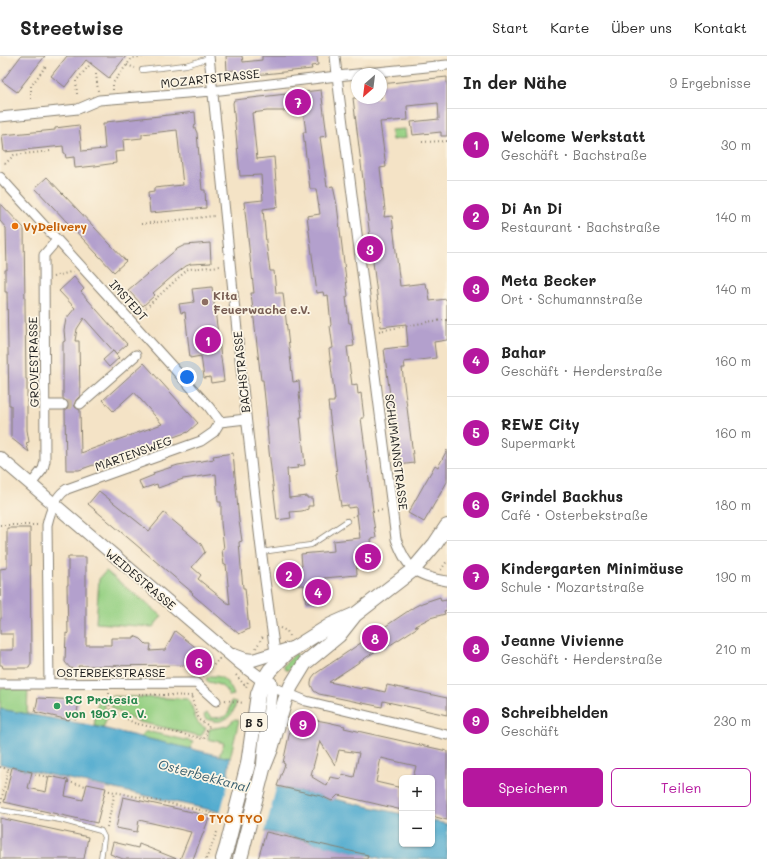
<!DOCTYPE html>
<html lang="de">
<meta charset="utf-8">
<style>
body{margin:0;font-family:Mali,sans-serif;background:#f2f2f2;color:#222}
.controls{position:absolute;right:12px;bottom:12px;display:grid;overflow:hidden;border-radius:6px;box-shadow:0 1px 3px #0004}
.controls button{width:36px;height:36px;display:grid;place-items:center;padding:0;border:0;border-bottom:1px solid #e0e0e0;background:#fff;color:#222;font:20px sans-serif}
.compass{position:absolute;left:351px;top:12px;width:36px;height:36px;border-radius:50%;background:#fff;box-shadow:0 1px 3px #0004;rotate:208deg}
.you{position:absolute;left:187px;top:321px;width:14px;height:14px;margin:-10px;border:3px solid #fff;border-radius:50%;background:#1a73e8;box-shadow:0 0 0 6px #1a73e833}
.badge{display:grid;place-items:center;width:26px;height:26px;border-radius:50%;background:#b5179e;color:#fff;font-size:13px;font-weight:700}
.pin{position:absolute;translate:-50% -50%;border:2px solid #fff;box-shadow:0 1px 4px #0006}
.list{margin:0;padding:0;list-style:none}
h2{display:flex;justify-content:space-between;align-items:center;height:52px;margin:0;padding:0 16px;font-size:17px}
h2 small{font-size:13px;font-weight:400;color:#767676}
.list li{display:grid;grid-template-columns:26px 1fr auto;gap:12px;align-items:center;box-sizing:border-box;height:72px;padding:0 16px;border-top:1px solid #e0e0e0}
.list b{display:block;font-size:15px;white-space:nowrap}
.list p{margin:0;font-size:13px;white-space:nowrap;color:#767676}
.list em{font-size:13px;font-style:normal;color:#767676}
.actions{display:flex;gap:8px;padding:12px 16px}
.actions a{flex:1;padding:9px 0;border:1px solid #b5179e;border-radius:6px;text-align:center;font-size:14px;color:#b5179e}
.actions .main{background:#b5179e;color:#fff}
.map{position:relative;flex:none;width:447px;height:803px;overflow:hidden}
header{display:flex;align-items:center;gap:24px;box-sizing:border-box;height:56px;padding:0 20px;background:#fff;border-bottom:1px solid #e0e0e0}
header strong{font-size:19px}
nav{display:flex;gap:22px;margin-inline-start:auto;font-size:14px}
main{display:flex}
aside{flex:1;background:#fff}
.map>svg:first-child{display:block}
.green{fill:#98d185;stroke:#5a7650}
.water{fill:#51abcf;stroke:#366476}
.pier{fill:#f4e3c6}
.building{fill:#b3a0cd;fill-rule:evenodd}
.lines{fill:none;stroke-linecap:round;stroke-linejoin:round}
.street-tunnel{stroke:#c9bba4;stroke-width:9;stroke-dasharray:9 4.5;stroke-linecap:butt}
.lane-casing{stroke:#888071;stroke-width:6}
.street-casing{stroke:#888071;stroke-width:11}
.secondary-casing{stroke:#888071;stroke-width:14}
.primary-casing{stroke:#888071;stroke-width:16}
.path{stroke:#888071;stroke-width:2;stroke-dasharray:1 3;stroke-linecap:butt}
.lane{stroke:#fff;stroke-width:4.5}
.street{stroke:#fff;stroke-width:9}
.secondary{stroke:#fff;stroke-width:12}
.primary{stroke:#fff;stroke-width:14}
.food-dot{fill:#e8710a;stroke:#fcf5e5;stroke-width:1.5}
.education-dot{fill:#8d6e63;stroke:#fcf5e5;stroke-width:1.5}
.leisure-dot{fill:#2e9e5b;stroke:#fcf5e5;stroke-width:1.5}
.labels{text-anchor:middle;dominant-baseline:central;stroke-width:3.5;stroke-linejoin:round;paint-order:stroke}
.shield{fill:#fcf5e5;stroke:#5f5d58;stroke-width:1}
.shield-label{font-size:11px;font-weight:bold;fill:#1c1c1c}
.street-label{font-size:12px;fill:#1c1c1c;stroke:#fcf5e5}
.food-label{font-size:12px;font-weight:bold;fill:#c56008;stroke:#fcf5e5;text-anchor:start}
.education-label{font-size:12px;font-weight:bold;fill:#785e54;stroke:#fcf5e5;text-anchor:start}
.leisure-label{font-size:12px;font-weight:bold;fill:#27864d;stroke:#fcf5e5;text-anchor:start}
.water-label{font-size:13px;font-style:italic;fill:#345c6d;stroke:#fcf5e5}
</style>
<header>
<strong>Streetwise</strong>
<nav><a>Start</a><a>Karte</a><a>Über uns</a><a>Kontakt</a></nav>
</header>
<main>
<div class="map">
<svg width="447" height="803" viewBox="0 0 447 803">
<rect width="100%" height="100%" fill="#fcf5e5"/>
<filter id="ink" filterUnits="userSpaceOnUse"><feTurbulence type="fractalNoise" baseFrequency=".025" numOctaves="2"/><feDisplacementMap in="SourceGraphic" scale="8" xChannelSelector="R" yChannelSelector="G"/><feConvolveMatrix kernelMatrix="1 2 1 2 8 2 1 2 1" color-interpolation-filters="sRGB"/></filter>
<filter id="wash" filterUnits="userSpaceOnUse"><feTurbulence type="fractalNoise" baseFrequency=".012" numOctaves="4" result="noise"/><feDisplacementMap in="SourceGraphic" scale="16" xChannelSelector="R" yChannelSelector="G"/><feGaussianBlur stdDeviation="0.9" result="paint"/><feColorMatrix in="noise" values="0 0 0 0 0 0 0 0 0 0 0 0 0 0 0 0 0 1.4 0 .05"/><feComposite in="paint" operator="in"/></filter>
<g filter="url(#wash)">
<rect width="100%" height="100%" fill="#f4e3c6"/>
<path class="green" d="M405,73L406,82L392,84L391,74Z
M106,515L162,560L153,571L96,567L99,523Z
M296,597L299,604L288,614H285L283,610Z
M210,620C213,620 218,620 220,621C227,624 232,633 234,639L229,640C225,630 219,628 208,626L206,623Z
M0,632H28L27,658L0,653Z
M110,640L188,643C196,653 191,666 206,672L201,680L135,665L113,653L111,649Z
M98,643L104,645V659L108,660L103,672L94,670Z
M231,645L236,646C234,663 219,670 205,662L204,659L207,657L212,662L224,661L229,656Z
M235,663L239,664L230,702L219,700L224,687L208,683L209,673L227,670Z
M146,675L194,686L189,693L140,681Z"/>
<path class="water" d="M0,653L89,669L230,702L228,718L277,731L316,738L332,745L334,743L402,758V788H432V765L447,768V803H384L312,787L310,785L264,775L265,767L216,755L0,708Z"/>
<path class="pier" d="M231,716L277,728L265,776L262,775L263,769L220,758Z"/>
<g id="blocks">
<path class="building" d="M21,0H45L17,36L2,25Z
M67,0H126L109,22L86,4L65,31L51,20Z
M226,0H242L243,6L262,4V0H317L318,9L311,10L312,13L236,21L234,14L227,15Z
M447,21V80H441V76L413,79L411,66L439,63L438,47L407,50L408,64L380,66L386,111L380,112L385,154L384,161L392,160L400,230L425,227L426,233L428,232L430,245L447,243V284L434,286L436,302L404,306L405,312H402L414,407L399,409L384,293L408,290L406,268L381,271L353,42H381V28Z
M321,34L327,80L320,81L327,131L333,130L337,149L348,240L346,241L349,267H351L354,290L347,291L352,329L357,328L358,338L361,337L364,362H361L373,454L372,455L376,482L371,483L373,502L356,503L357,519L324,522L326,545L306,547L304,529L288,530L286,512L302,510L301,498L334,495L333,485L360,482L356,451L348,452V449L341,450L336,418H337L328,346H334V344H335L329,293L333,292L330,270L331,269L328,239L324,240L323,236L317,237L307,160L320,158L316,133H310L303,76H306L303,55H267L252,57L257,103L274,101L278,151L263,153L266,186L270,215H274L276,237H283L293,326L299,325L300,337L299,338L302,361H300L305,409L297,410L298,412L287,413L289,442L307,440V442H312L313,450H308V453L302,455L290,456L291,462L277,464L269,395L267,371H268L263,324H261L251,237H254L244,146L263,144L261,119L240,120L233,47L234,44Z
M195,56L196,69L194,70L197,77L202,134H205L206,152L150,157L148,137L154,136V132L183,129L177,74L142,78V82L123,84L124,95L115,96L116,107L95,110L75,112L74,101L66,102L65,97H64L63,90L4,96L2,79L55,74V72L79,69L82,95L105,93L103,68H106V66Z
M47,121L126,205L114,216L35,132Z
M0,147L24,172L26,323H27V374L29,386L26,387L29,396L11,382V349H9L7,236H5V214H7L6,172L0,165Z
M210,187L211,207L191,208L186,210L173,220L153,237L155,239L143,250L128,234L177,193L185,189Z
M74,221L84,233L81,236L127,288L116,298L84,262L77,273L75,285H79L80,340L76,344L74,349L76,352L80,354L81,397L162,368L134,336L113,355L103,344L144,307L198,367L188,376L79,414H66L65,354L68,352L69,349L68,346L63,343V286L65,285L64,274L66,263L75,252L59,235Z
M212,231L224,325L211,327L210,321L204,322L201,300L190,302L185,256L181,257L179,248L194,246L192,233Z
M113,295L119,302L109,311L103,304Z
M447,394V426L424,466L408,457L435,409L438,411Z
M233,397L239,465L242,485L239,486L241,511L243,532H245L249,573L239,578L192,538L193,537L88,448L99,435L149,475L164,457L201,488L205,496L192,511L201,519L198,523L230,549L226,508L224,509L222,494L224,493L221,467V446H218L216,418L183,423L158,432L157,428L142,433L139,425L154,419L153,417L178,409L214,403L213,400Z
M7,472H30L31,608L29,612H3L2,609H0V594H13V578H0V563H1L0,513L7,512Z
M68,501H86V589H111V582H134V580L141,583L146,588H151L150,595L165,594L175,575L208,601L205,609L78,610L79,613L70,612L65,606L66,577L68,578L67,529H68Z
M440,541L441,545L447,544V554L444,555L445,558L430,562L415,570L418,571L384,593L382,591L329,626L362,633L363,631L385,636L387,629L447,642V659L383,645L382,651L319,638L314,635L311,629V626L312,622L315,618L414,551L422,547Z
M38,642L79,644L76,663L70,660L69,664L35,656Z
M294,660L327,666L345,670L344,672L447,695V764L432,760V722H413L416,710L381,702L376,726L402,732V754L338,739L332,745L321,740L277,730L285,708L283,707L291,670L292,671ZM320,685L335,709L339,694L359,697L354,721L342,718L341,723L330,721L327,730L312,721L313,719H311Z
M12,711L32,716L28,732L46,736L49,720L68,724L65,740L83,744L87,728L106,732L97,767L4,746Z
M123,741L210,760L193,803H180L191,776L139,764L137,776L116,772Z
M0,762L88,781L84,803H0Z
M266,776L368,799L367,803H258Z
M113,786L138,792L139,788L177,803H123L110,798Z"/>
</g>
</g>
<g filter="url(#ink)">
<use href="#blocks" fill-opacity="0" stroke="#888071" stroke-width="1"/>
<g class="lines">
<path class="street-tunnel" d="M63,349L80,348"/>
<g class="lane-casing">
<path id="lane" d="M142,14L186,9L209,2
M261,496L311,489L347,465
M0,754L61,764L101,775L104,781L101,803"/>
</g>
<g class="street-casing">
<path id="street" d="M209,0C223,132 235,263 250,395C257,462 265,529 275,596V603
M335,0L339,37L396,483C407,513 415,520 447,525
M0,61L78,53L99,44L212,35L337,20L447,9
M0,121L150,286L209,351L220,366
M80,348L136,299
M46,349H63
M220,366L246,363
M31,428L43,413L45,405L44,199L57,184
M272,626V631L306,645L447,679
M0,628L196,627L216,645
M49,628L47,469C50,456 55,440 67,433L201,385L214,376L220,366"/>
</g>
<g class="secondary-casing">
<path id="secondary" d="M0,402L240,607L272,631C270,657 264,683 263,710
M234,599L245,603L253,604L295,591"/>
</g>
<g class="primary-casing">
<path id="primary" d="M223,803L227,790L248,708L258,638L263,625L270,614L288,596L331,569L356,558L413,514L435,488L447,470
M240,803L263,713L271,693L285,644L291,630L305,607L339,579L354,560"/>
</g>
<path class="path" d="M127,9L135,12
M96,18L98,35
M113,34V27L132,2L146,0
M77,38L76,25L93,5
M31,43V30L46,10
M422,86L447,85
M5,108L14,99L51,95
M141,168L214,160
M53,221L74,215
M140,257L188,213L221,210
M379,275L433,265L447,264
M373,455L384,454
M352,461L359,457
M0,469H39
M441,514L447,505
M280,572L287,575L289,580
M256,592L263,580
M236,619L246,631L248,625
M203,621L219,603L220,604
M109,637L110,653L134,667L204,683L209,670L199,664L191,640
M139,638L191,640L194,638
M225,644L244,647
M0,711L12,714
M31,718L49,721
M68,726L86,730
M105,734L205,755L222,761
M1,747L8,713
M107,771L115,736
M206,803L217,776"/>
<use href="#lane" class="lane"/>
<use href="#street" class="street"/>
<use href="#secondary" class="secondary"/>
<use href="#primary" class="primary"/>
</g>
</g>
<g class="food-dot">
<circle cx="15" cy="170" r="4"/>
<circle cx="201" cy="762" r="4"/>
</g>
<circle class="education-dot" cx="205" cy="246" r="4"/>
<circle class="leisure-dot" cx="57" cy="650" r="4"/>
<g class="labels">
<rect class="shield" x="241" y="657" width="26" height="18" rx="3"/>
<g class="shield-label">
<text x="254" y="666">B 5</text>
</g>
<g class="street-label">
<text transform="translate(210 22) rotate(-6)">MOZARTSTRASSE</text>
<text transform="translate(129 244) rotate(48)">IMSTEDT</text>
<text transform="translate(33 306) rotate(-91)">GROVESTRASSE</text>
<text transform="translate(241 316) rotate(-96)">BACHSTRASSE</text>
<text transform="translate(397 396) rotate(83)">SCHUMANNSTRASSE</text>
<text transform="translate(133 397) rotate(-20)">MARTENSWEG</text>
<text transform="translate(141 523) rotate(40)">WEIDESTRASSE</text>
<text x="111" y="616">OSTERBEKSTRASSE</text>
</g>
<g class="food-label">
<text x="23" y="170">VyDelivery</text>
<text x="209" y="762">TYO TYO</text>
</g>
<g class="education-label">
<text x="213" y="239">Kita<tspan x="213" dy="14">Feuerwache e.V.</tspan></text>
</g>
<g class="leisure-label">
<text x="65" y="643">RC Protesia<tspan x="65" dy="14">von 1907 e. V.</tspan></text>
</g>
<g class="water-label">
<text transform="translate(204 719) rotate(15)">Osterbekkanal</text>
</g>
</g>
</svg>
<div class="controls">
<button>+</button>
<button>−</button>
</div>
<svg class="compass" viewBox="-18 -18 36 36"><path d="M0-13l5 13h-10z" fill="#e53935"/><path d="M0 13l5-13h-10z" fill="#767676"/></svg>
<div class="you"></div>
<div class="pin badge" style="left:208px;top:284px">1</div>
<div class="pin badge" style="left:289px;top:519px">2</div>
<div class="pin badge" style="left:370px;top:193px">3</div>
<div class="pin badge" style="left:318px;top:536px">4</div>
<div class="pin badge" style="left:368px;top:501px">5</div>
<div class="pin badge" style="left:199px;top:606px">6</div>
<div class="pin badge" style="left:298px;top:46px">7</div>
<div class="pin badge" style="left:375px;top:582px">8</div>
<div class="pin badge" style="left:303px;top:668px">9</div>
</div>
<aside>
<h2>In der Nähe<small>9 Ergebnisse</small></h2>
<ul class="list">
<li><span class="badge">1</span><div><b>Welcome Werkstatt</b><p>Geschäft · Bachstraße</p></div><em>30 m</em></li>
<li><span class="badge">2</span><div><b>Di An Di</b><p>Restaurant · Bachstraße</p></div><em>140 m</em></li>
<li><span class="badge">3</span><div><b>Meta Becker</b><p>Ort · Schumannstraße</p></div><em>140 m</em></li>
<li><span class="badge">4</span><div><b>Bahar</b><p>Geschäft · Herderstraße</p></div><em>160 m</em></li>
<li><span class="badge">5</span><div><b>REWE City</b><p>Supermarkt</p></div><em>160 m</em></li>
<li><span class="badge">6</span><div><b>Grindel Backhus</b><p>Café · Osterbekstraße</p></div><em>180 m</em></li>
<li><span class="badge">7</span><div><b>Kindergarten Minimäuse</b><p>Schule · Mozartstraße</p></div><em>190 m</em></li>
<li><span class="badge">8</span><div><b>Jeanne Vivienne</b><p>Geschäft · Herderstraße</p></div><em>210 m</em></li>
<li><span class="badge">9</span><div><b>Schreibhelden</b><p>Geschäft</p></div><em>230 m</em></li>
</ul>
<div class="actions"><a class="main">Speichern</a><a>Teilen</a></div>
</aside>
</main>
